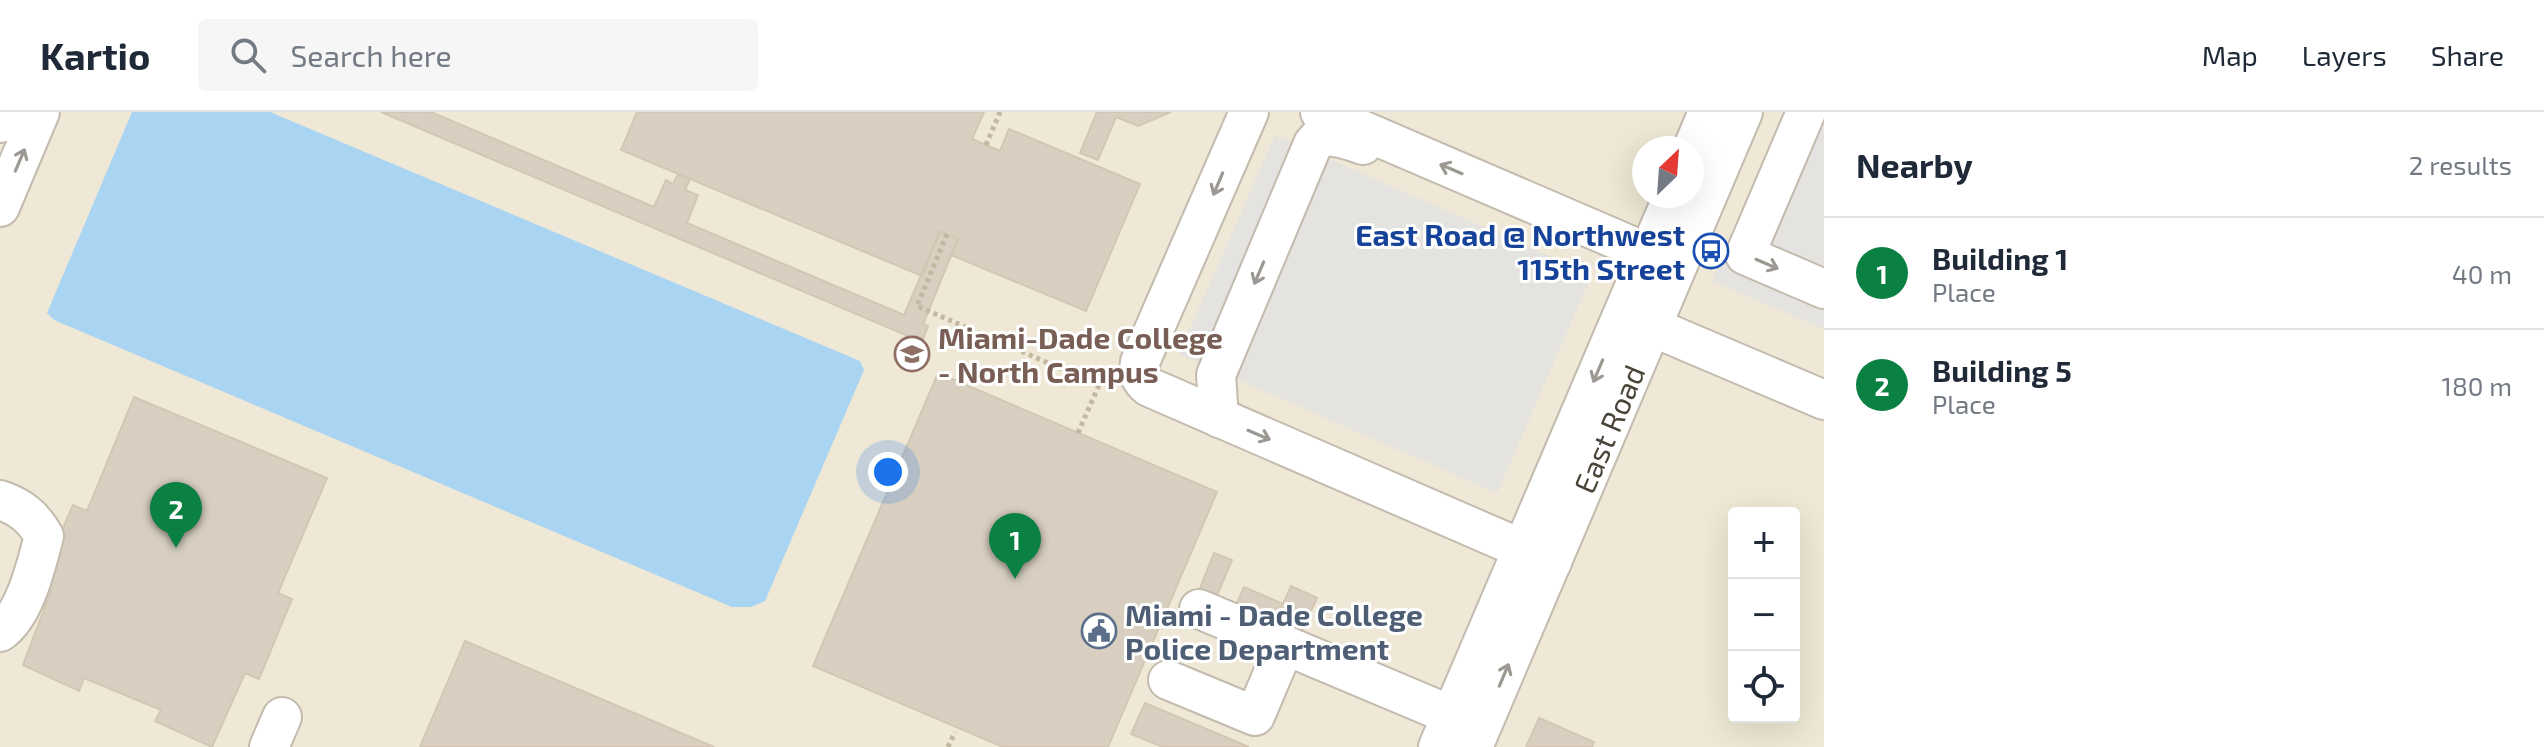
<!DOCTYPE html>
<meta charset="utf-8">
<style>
body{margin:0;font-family:"Exo 2",sans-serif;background:#f6f6f7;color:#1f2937}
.controls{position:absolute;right:24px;bottom:24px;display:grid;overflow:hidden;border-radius:8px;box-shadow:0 8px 32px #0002}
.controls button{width:72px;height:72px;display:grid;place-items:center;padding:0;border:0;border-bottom:2px solid #e0e1e3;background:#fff;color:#1f2937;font:40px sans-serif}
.compass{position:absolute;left:1632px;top:24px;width:72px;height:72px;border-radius:50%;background:#fff;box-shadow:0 8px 32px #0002;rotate:25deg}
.you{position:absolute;left:888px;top:360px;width:28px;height:28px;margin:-20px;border:6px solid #fff;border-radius:50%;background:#1a73e8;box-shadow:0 0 0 12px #1a73e833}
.badge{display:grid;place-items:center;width:52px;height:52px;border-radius:50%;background:#0b8043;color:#fff;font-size:26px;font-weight:700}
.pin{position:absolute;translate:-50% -66px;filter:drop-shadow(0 2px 4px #0008)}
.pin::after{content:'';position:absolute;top:42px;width:28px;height:24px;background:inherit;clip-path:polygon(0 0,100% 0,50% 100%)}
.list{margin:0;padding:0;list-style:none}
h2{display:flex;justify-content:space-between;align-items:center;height:104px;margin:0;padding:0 32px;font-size:34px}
h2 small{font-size:26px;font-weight:400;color:#747a83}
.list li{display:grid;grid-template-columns:52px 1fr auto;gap:24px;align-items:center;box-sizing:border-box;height:112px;padding:0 32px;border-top:2px solid #e0e1e3}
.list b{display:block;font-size:30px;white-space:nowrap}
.list p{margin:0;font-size:26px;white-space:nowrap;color:#747a83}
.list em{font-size:26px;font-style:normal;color:#747a83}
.icon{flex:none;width:44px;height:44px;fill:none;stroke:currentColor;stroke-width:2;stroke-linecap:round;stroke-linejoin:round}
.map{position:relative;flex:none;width:1824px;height:635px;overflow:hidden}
header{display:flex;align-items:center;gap:48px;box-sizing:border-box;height:112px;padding:0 40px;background:#fff;border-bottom:2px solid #e0e1e3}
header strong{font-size:38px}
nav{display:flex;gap:44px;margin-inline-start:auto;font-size:28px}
.search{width:560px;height:72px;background:#f6f6f7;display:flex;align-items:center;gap:20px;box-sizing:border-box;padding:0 28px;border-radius:8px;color:#747a83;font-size:30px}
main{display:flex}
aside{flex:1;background:#fff}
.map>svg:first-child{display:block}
.education{fill:#efe8d6;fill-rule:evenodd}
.parking{fill:#e5e3e0}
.water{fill:#a9d4f2}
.building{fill:#d8cfc1;stroke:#d3c7b4;stroke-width:2}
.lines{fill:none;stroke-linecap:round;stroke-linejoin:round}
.minor-casing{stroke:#c2bbae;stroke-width:42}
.path{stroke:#c4b79f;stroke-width:5;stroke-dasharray:4 4;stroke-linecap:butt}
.minor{stroke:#fff;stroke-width:38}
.oneway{stroke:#9c9892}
.labels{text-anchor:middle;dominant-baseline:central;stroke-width:6;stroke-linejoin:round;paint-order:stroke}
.transit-label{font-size:30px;font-weight:bold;fill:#164399;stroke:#fff;text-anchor:end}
.education-label{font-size:30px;font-weight:bold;fill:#785e54;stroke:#fff;text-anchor:start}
.street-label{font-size:30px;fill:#4b4439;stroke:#fff}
.service-label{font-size:30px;font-weight:bold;fill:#4e5e75;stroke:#fff;text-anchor:start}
</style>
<header>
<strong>Kartio</strong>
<div class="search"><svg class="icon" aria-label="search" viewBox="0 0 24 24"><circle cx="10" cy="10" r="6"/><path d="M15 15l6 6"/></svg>Search here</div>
<nav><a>Map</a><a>Layers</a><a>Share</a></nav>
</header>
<main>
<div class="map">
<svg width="1824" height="635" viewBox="0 0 1824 635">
<rect width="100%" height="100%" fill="#f6f3ec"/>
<path class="education" d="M0,0H1824V635H0ZM1644,36H1692V84H1644ZM1734,401H1794V605H1734Z"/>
<path class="parking" d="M1785,0H1824V217L1712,169Z
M1275,23L1592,163L1497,381L1179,242Z"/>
<path class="water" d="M132,0H270L860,249L864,258L765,489L751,495H732L54,208L47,201Z"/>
<path class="building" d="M381,0H431L654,95L666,68L673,72L678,62L690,67L685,78L698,83L687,111L904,203L940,119L958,127L923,212L928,214L922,230Z
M637,0H984L972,27L1000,39L1009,17L1140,72L1086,199L951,143L958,127L940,119L922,164L621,38Z
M1097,0H1171L1138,14L1116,5L1098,48L1080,41Z
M938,261L1217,380L1108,635H1003L813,554Z
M134,285L327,366L278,481L292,487L259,567L245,561L212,635L155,609L161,598L84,566L79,579L23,553L51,479L38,473L73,393L87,399Z
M1214,441L1232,448L1212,495L1195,489Z
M1291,474L1317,486L1297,529L1233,500L1244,475L1283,492Z
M465,529L714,635H420Z
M1145,591L1249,635H1163L1131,622Z
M1539,606L1594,630L1592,635H1526Z"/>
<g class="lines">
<g class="minor-casing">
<g id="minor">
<path d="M1249,0L1140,250C1138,262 1140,268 1149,275L1552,450"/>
<path d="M1320,0L1671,151"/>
<path d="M1806,0L1745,143L1824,177"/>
<path d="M0,11L5,0"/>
<path d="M1692,38L1708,0"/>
<path d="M0,95L40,0"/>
<path d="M1629,205L1824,288"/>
<path d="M1219,306L1216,263L1313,32L1319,25C1335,23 1348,28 1363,33"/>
<path d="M0,388C21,395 33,405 44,424C36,454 25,503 0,520"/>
<path d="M1199,497L1472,612"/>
<path d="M1168,568L1255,604L1285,533"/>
<path d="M269,635L282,605"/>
<path d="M1438,635L1673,84"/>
<path id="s1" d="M1473,635L1743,0"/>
</g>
</g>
<path class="path" d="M986,33L1000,0
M947,122L917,194L1099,273
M1078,321L1107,255
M948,635L955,620"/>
<use href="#minor" class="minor"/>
</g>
<defs><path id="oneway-shaft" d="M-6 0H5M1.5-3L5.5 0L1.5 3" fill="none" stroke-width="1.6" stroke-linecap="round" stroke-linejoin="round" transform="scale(2)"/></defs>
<g class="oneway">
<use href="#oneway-shaft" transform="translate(20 48) rotate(-67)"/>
<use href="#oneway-shaft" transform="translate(1451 57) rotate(-157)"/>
<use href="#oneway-shaft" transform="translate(1218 72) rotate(113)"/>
<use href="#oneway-shaft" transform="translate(1767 152) rotate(23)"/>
<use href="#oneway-shaft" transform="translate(1259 161) rotate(113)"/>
<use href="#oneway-shaft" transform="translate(1598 259) rotate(113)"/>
<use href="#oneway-shaft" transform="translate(1259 323) rotate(23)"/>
<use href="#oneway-shaft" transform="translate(1504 563) rotate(-67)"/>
</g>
<defs>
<g id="bus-ring" transform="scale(1.8)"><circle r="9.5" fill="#fff" stroke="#1a4fb4" stroke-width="1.5"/><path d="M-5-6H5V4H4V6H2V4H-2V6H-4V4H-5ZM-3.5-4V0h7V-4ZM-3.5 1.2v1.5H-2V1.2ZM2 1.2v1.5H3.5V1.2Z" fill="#1a4fb4"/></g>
<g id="university-ring" transform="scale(1.8)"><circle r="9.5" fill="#fff" stroke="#8d6e63" stroke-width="1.5"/><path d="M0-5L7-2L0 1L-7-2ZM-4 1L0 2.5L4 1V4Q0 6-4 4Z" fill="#8d6e63"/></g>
<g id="civic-ring" transform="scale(1.8)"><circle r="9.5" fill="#fff" stroke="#5c6f8a" stroke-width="1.5"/><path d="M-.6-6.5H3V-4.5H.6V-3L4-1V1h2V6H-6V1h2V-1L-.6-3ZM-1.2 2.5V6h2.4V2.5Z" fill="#5c6f8a"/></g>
</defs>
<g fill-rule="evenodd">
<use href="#bus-ring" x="1711" y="139"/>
<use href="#university-ring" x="912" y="242"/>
<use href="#civic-ring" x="1099" y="519"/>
</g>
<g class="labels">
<g class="transit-label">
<text x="1685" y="122">East Road @ Northwest<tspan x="1685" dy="34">115th Street</tspan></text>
</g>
<g class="education-label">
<text x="938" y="225">Miami-Dade College<tspan x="938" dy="34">- North Campus</tspan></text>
</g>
<g class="street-label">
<text stroke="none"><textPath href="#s1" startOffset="346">East Road</textPath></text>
</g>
<g class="service-label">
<text x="1125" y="502">Miami - Dade College<tspan x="1125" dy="34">Police Department</tspan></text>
</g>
</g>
</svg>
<div class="controls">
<button>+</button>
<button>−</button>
<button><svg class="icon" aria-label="locate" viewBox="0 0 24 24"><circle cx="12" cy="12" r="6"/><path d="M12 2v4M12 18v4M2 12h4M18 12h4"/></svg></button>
</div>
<svg class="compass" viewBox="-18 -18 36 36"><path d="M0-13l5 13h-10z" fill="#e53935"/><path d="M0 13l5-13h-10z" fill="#747a83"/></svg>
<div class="you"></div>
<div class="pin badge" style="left:1015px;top:467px">1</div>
<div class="pin badge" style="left:176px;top:436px">2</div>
</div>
<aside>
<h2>Nearby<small>2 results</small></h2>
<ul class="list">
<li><span class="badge">1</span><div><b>Building 1</b><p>Place</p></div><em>40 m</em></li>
<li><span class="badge">2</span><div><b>Building 5</b><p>Place</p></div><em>180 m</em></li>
</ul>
</aside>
</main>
